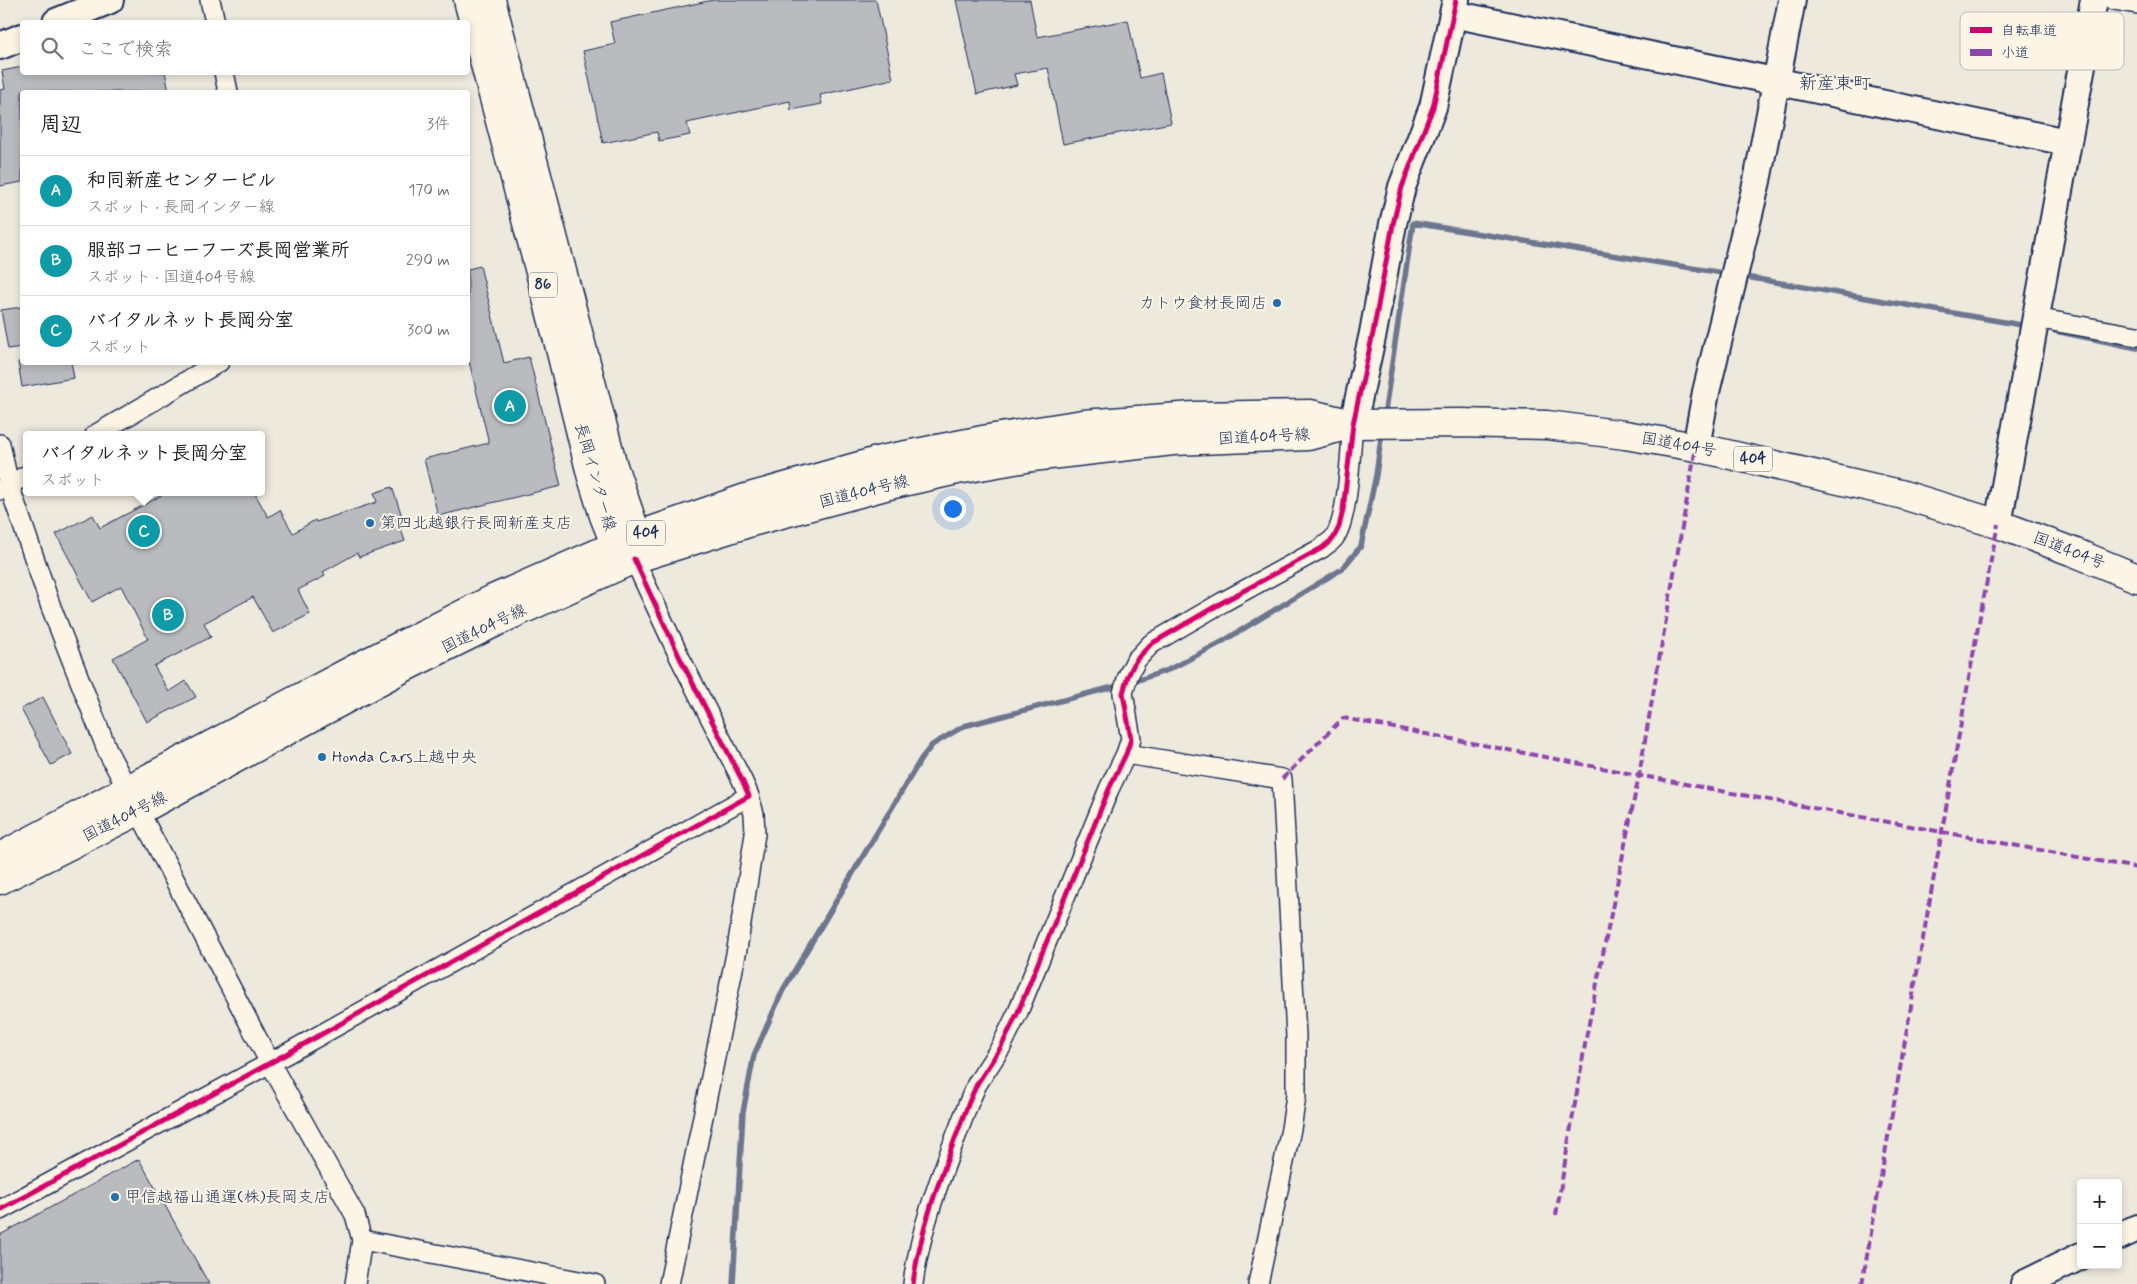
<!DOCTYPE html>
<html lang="ja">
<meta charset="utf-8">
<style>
body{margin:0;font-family:Mynerve,"Klee One",sans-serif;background:#f2f2f2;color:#202124}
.controls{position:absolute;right:15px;bottom:15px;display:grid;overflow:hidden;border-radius:5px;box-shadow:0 2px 8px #0003}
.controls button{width:45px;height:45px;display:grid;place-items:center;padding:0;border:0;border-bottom:1px solid #e0e0e0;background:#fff;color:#202124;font:25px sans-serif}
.you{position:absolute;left:952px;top:508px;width:18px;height:18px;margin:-12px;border:4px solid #fff;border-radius:50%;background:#1a73e8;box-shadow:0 0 0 8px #1a73e833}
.badge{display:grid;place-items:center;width:32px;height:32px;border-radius:50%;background:#1f6fb2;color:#fff;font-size:16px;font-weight:700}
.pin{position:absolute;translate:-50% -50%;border:2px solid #fff;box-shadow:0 1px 5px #0006}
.popup{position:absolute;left:23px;top:431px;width:242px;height:65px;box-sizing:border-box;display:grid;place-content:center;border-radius:5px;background:#fff;filter:drop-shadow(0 1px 4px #0005);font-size:16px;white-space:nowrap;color:#757577}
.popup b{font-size:19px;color:#202124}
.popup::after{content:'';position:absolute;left:50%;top:100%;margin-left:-10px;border:10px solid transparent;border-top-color:#fff}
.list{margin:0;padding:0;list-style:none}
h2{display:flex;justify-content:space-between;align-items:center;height:65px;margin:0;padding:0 20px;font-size:21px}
h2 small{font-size:16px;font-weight:400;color:#757577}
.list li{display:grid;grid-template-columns:32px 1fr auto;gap:15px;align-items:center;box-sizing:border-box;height:70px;padding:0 20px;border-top:1px solid #e0e0e0}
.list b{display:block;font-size:19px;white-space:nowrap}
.list p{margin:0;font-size:16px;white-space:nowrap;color:#757577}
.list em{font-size:16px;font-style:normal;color:#757577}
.icon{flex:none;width:28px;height:28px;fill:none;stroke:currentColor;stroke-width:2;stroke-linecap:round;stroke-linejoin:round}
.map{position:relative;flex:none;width:2137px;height:1284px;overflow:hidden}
.search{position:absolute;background:#fff;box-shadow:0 2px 8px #0003;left:20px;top:20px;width:450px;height:55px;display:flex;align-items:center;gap:12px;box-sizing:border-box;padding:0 18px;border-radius:5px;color:#757577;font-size:19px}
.panel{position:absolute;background:#fff;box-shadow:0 2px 8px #0003;left:20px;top:90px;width:450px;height:275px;border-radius:5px}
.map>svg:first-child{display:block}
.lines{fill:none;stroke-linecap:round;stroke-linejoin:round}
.stream{stroke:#6c778f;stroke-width:5.5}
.building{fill:#babbbe;stroke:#1b2f5e}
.street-casing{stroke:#1b2f5e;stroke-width:22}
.secondary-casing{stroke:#1b2f5e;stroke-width:30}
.primary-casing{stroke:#1b2f5e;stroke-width:31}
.highway-casing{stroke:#1b2f5e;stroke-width:31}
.street{stroke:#fcf5e5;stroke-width:19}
.secondary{stroke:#fcf5e5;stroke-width:26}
.primary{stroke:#fcf5e5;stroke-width:28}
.highway{stroke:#fcf5e5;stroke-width:28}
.quiet{stroke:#8e44ad;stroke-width:4;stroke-dasharray:8 4;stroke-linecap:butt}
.cycleway-casing{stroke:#fcf5e5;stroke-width:8}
.cycleway{stroke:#d6006c;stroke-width:5}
.poi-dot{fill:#1f6fb2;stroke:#fcf5e5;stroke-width:2}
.labels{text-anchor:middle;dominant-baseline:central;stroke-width:4;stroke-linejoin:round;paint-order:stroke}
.shield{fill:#fcf5e5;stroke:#5e6a86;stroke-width:1}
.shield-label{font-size:15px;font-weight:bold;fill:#1b2f5e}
.poi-label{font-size:16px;fill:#1b2f5e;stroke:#fcf5e5;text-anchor:start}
.street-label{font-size:16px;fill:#1b2f5e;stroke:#fcf5e5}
.neighbourhood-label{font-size:18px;fill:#1b2f5e;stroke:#fcf5e5}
.key{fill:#fcf5e5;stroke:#b8babc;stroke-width:1}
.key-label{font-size:14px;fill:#1b2f5e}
</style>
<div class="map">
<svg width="2137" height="1284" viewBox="0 0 2137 1284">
<rect width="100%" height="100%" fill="#eee9dd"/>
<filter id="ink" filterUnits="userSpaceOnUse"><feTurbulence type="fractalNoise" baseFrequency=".02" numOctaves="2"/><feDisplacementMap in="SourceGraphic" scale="10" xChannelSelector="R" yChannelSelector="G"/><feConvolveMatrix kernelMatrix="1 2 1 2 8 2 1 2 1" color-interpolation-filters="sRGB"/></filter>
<g filter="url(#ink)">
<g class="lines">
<path class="stream" d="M1740,276L2027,326
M2055,331L2137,348
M1384,417L1413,223L1729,274
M1130,683L1168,670L1220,643L1342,569L1361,546L1376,475L1382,431
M733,1284L743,1112L754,1055L783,990L921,759L932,745L964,726L1121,685"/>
</g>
<path class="building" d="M713,0H876L893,79L820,95L822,104L791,110L790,101L687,123L690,135L659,141L657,132L603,143L583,51L615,44L610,22Z
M956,0H1030L1037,37L1128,20L1140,78L1161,73L1171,123L1063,144L1048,68L1014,74L1017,85L977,94Z
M22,67V72H165L169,92H22V182L0,186V90L5,89L2,71Z
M480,266L504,363L529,357L561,486L438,516L424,459L489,443L468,357V269Z
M22,307V347L8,349L1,310Z
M18,362H71L74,378L22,387Z
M392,487L404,522L399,524L405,541L359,557L357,553L323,572L325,576L298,590L310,614L273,633L253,597L204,623L211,637L154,666L169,692L186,681L196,697L147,722L113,658L148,639L121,586L92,602L56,534L93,515L100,528L168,492H254L268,517L280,510L293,533L315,520L316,522L377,502L374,493Z
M43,697L72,754L51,765L21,709Z
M139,1159L209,1284H0V1235Z"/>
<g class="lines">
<g class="street-casing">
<path id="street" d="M210,0L215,22
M2113,0L2137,4
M224,72L228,92
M2035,318L2137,336
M95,435L219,362
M0,444L9,485L51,607L108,752L270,1063L355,1215L362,1240L355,1284
M0,490L27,475
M1126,754L1282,779L1296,1036V1096L1291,1129L1258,1284
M0,1210L270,1063L749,796L742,780L680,658L634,559
M362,1240L595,1284
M669,1284L737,949L755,834L754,814L749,796
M913,1284C921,1221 947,1161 969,1102L977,1084L1001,1047L1018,1012L1109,789L1126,754L1131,739L1123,693L1128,676L1136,660L1151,644L1223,602L1322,548C1325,545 1331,542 1334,538C1349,518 1350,451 1353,424"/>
</g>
<g class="secondary-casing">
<path id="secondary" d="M1453,14L2067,142
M56,22L110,0
M0,46L22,37
M1353,424L1373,333L1393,224L1402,187L1433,107L1456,0
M1696,447L1706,392L1757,181L1792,0
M1998,524L2094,0
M2118,1237L2137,1228
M2024,1284L2081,1256"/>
</g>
<g class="primary-casing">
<path id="primary" d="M468,0L559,344L591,474L604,516L616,546L634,559
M491,0L613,466L637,536L634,559"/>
</g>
<g class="highway-casing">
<path id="highway" d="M0,857L360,666L493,599L637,536L746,498L881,460L988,439L1083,424L1194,416L1311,414L1353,424L1460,423L1547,425L1625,435L1696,447L1900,494L1998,524L2076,553L2137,578
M0,880L138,811L405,667L502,619L634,559L755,521L889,485L957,470L1032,457L1173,441L1308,436L1349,425"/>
</g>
<use href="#street" class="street"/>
<use href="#secondary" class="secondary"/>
<use href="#primary" class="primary"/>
<use href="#highway" class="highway"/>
<path class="quiet" d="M1282,779L1343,718L1721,791L2137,868
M1556,1215L1587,1033L1639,775L1696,447
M1862,1284L1978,627L1998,524"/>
<g class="cycleway-casing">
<path id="cycleway" d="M0,1210L270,1063L749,796L742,780L680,658L634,559
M913,1284C921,1221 947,1161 969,1102L977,1084L1001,1047L1018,1012L1109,789L1126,754L1131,739L1123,693L1128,676L1136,660L1151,644L1223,602L1322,548L1333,539L1339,527L1343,510L1353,424L1373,333L1393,224L1402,187L1433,107L1456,0"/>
</g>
<use href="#cycleway" class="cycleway"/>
</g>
</g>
<g class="poi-dot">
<circle cx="1277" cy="303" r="5"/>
<circle cx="370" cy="523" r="5"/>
<circle cx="322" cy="757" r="5"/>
<circle cx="115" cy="1197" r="5"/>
</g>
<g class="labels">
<g class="shield">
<rect x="529" y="272.5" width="28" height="25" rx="4"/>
<rect x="1734" y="446.5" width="38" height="25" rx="4"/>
<rect x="627" y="520.5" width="38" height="25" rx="4"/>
</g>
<g class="shield-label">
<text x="543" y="285">86</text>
<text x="1753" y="459">404</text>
<text x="646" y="533">404</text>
</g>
<g class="poi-label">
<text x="1267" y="303" text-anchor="end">カトウ食材長岡店</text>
<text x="380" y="523">第四北越銀行長岡新産支店</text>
<text x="332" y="757">Honda Cars上越中央</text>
<text x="125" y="1197">甲信越福山通運(株)長岡支店</text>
</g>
<g class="street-label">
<text transform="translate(1264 437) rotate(-3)">国道404号線</text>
<text transform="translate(1679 445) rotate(10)">国道404号</text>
<text transform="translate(595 477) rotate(74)">長岡インター線</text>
<text transform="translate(864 492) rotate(-14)">国道404号線</text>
<text transform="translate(2069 551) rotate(21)">国道404号</text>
<text transform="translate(484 629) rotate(-26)">国道404号線</text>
<text transform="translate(125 817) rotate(-27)">国道404号線</text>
</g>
<g class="neighbourhood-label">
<text x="1835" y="84">新産東町</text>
</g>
</g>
<rect x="1960" y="12" width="164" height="58" rx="8" class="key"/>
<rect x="1970" y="27" width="22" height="6" fill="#d6006c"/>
<rect x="1970" y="49" width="22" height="7" fill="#8e44ad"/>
<g class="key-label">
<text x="2001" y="35">自転車道</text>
<text x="2001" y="57">小道</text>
</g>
</svg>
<div class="controls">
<button>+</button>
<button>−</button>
</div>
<div class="you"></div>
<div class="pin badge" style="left:510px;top:406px;background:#0f9aa8">A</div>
<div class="pin badge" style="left:168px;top:615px;background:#0f9aa8">B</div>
<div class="pin badge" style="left:144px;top:531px;background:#0f9aa8">C</div>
<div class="popup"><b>バイタルネット長岡分室</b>スポット</div>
<div class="search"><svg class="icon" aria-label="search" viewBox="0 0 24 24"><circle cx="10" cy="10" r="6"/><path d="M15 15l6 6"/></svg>ここで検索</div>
<section class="panel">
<h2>周辺<small>3件</small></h2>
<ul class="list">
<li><span class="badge" style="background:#0f9aa8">A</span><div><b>和同新産センタービル</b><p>スポット · 長岡インター線</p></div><em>170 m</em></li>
<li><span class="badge" style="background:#0f9aa8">B</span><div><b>服部コーヒーフーズ長岡営業所</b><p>スポット · 国道404号線</p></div><em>290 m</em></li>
<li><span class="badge" style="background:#0f9aa8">C</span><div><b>バイタルネット長岡分室</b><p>スポット</p></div><em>300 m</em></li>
</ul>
</section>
</div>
